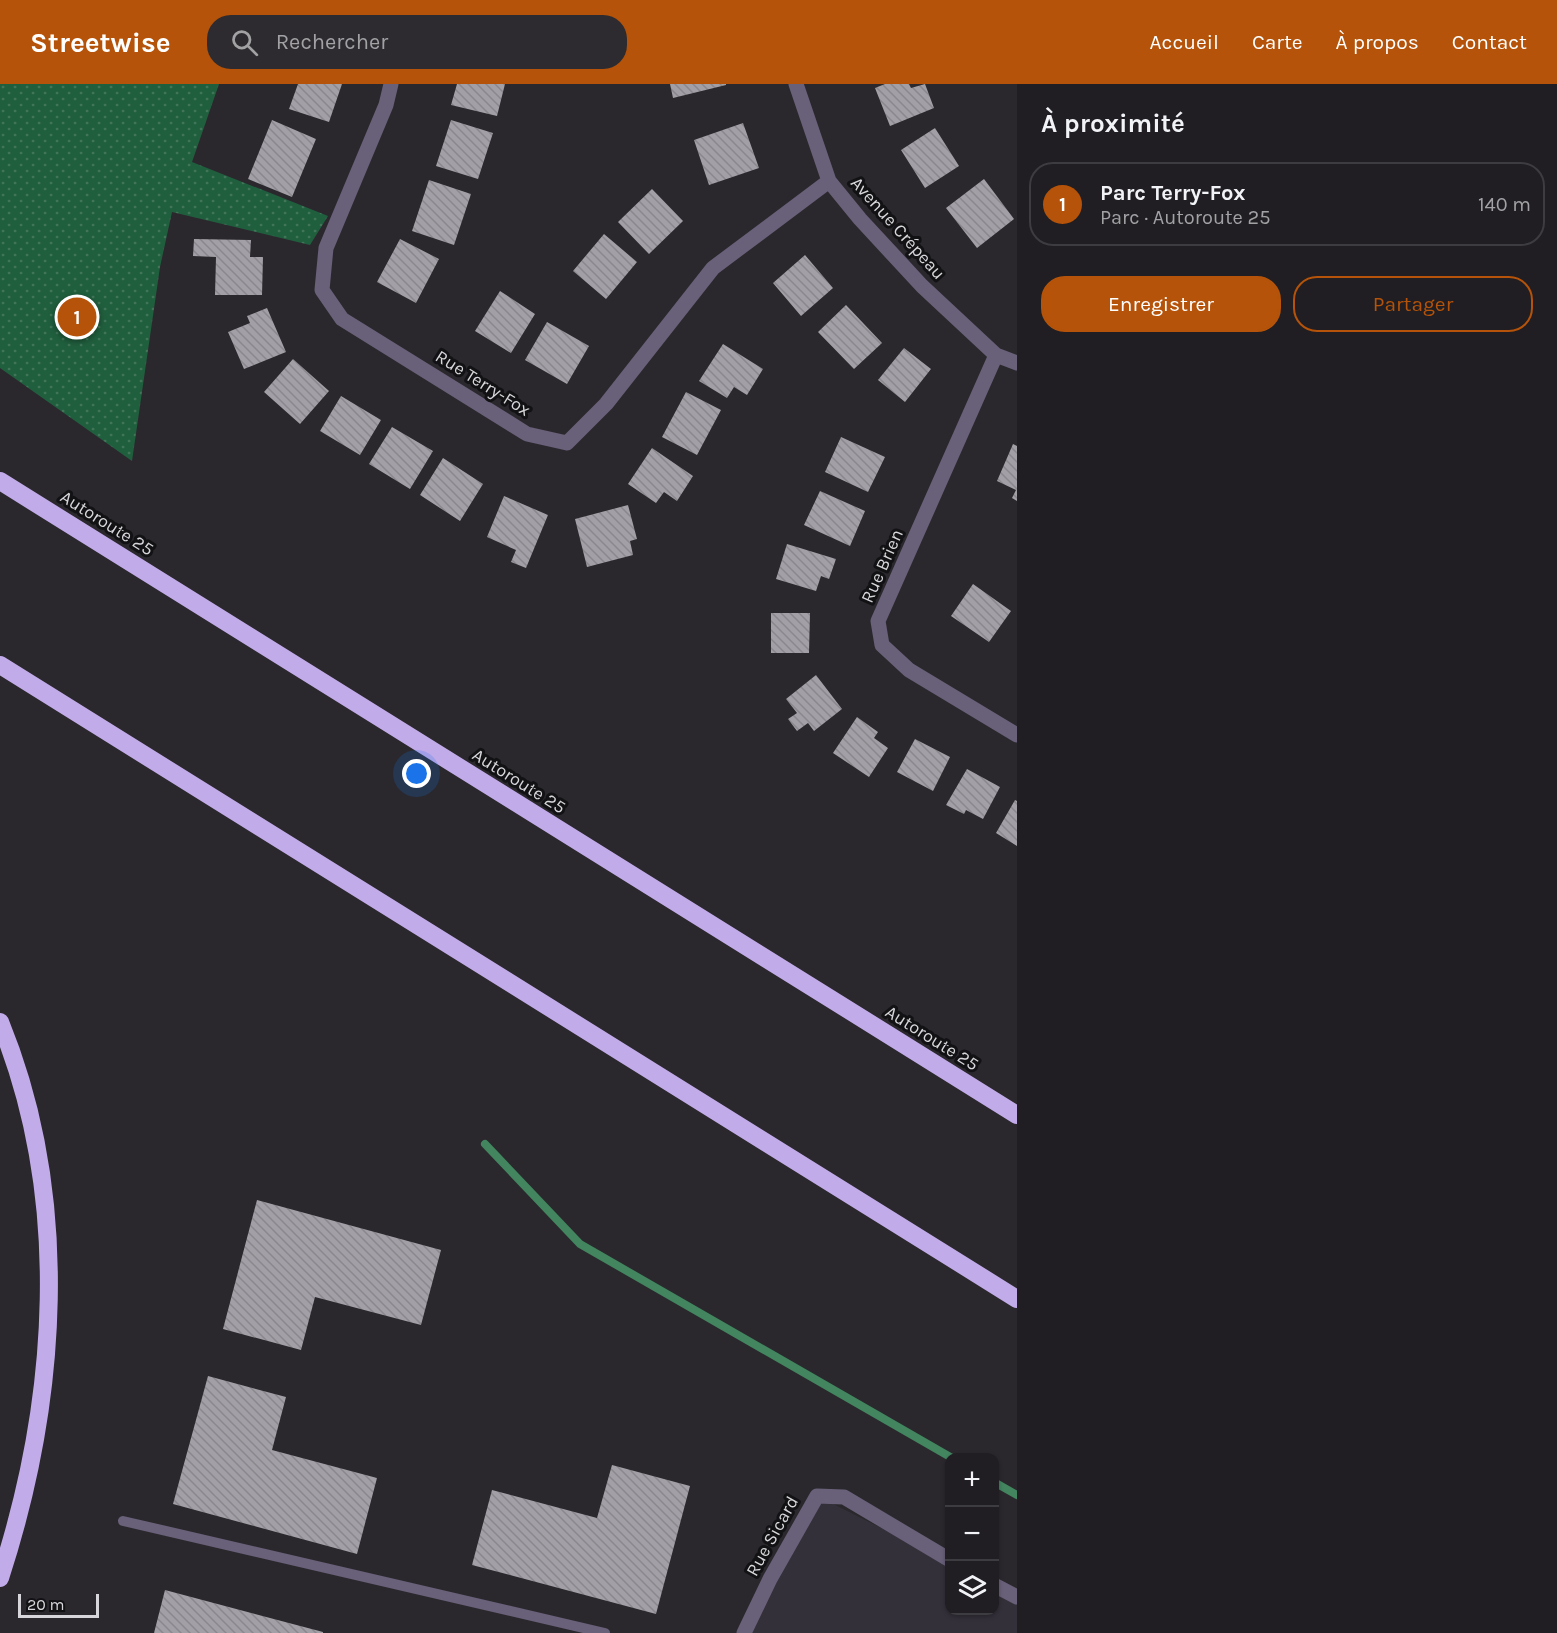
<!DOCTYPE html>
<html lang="fr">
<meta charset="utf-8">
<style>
body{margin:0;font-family:Karla,sans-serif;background:#2d2b2f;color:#f1f3f6}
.controls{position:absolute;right:18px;bottom:18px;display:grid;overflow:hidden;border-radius:12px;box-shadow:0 2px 4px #0004}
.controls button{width:54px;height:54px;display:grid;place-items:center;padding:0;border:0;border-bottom:2px solid #3d3c40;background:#201e22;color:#f1f3f6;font:30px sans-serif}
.scale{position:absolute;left:18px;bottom:15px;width:81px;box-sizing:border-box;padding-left:6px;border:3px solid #d7d6da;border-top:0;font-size:16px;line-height:21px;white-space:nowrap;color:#d7d6da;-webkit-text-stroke:4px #121114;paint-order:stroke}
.you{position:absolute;left:417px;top:690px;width:21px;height:21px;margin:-15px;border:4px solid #fff;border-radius:50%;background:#1a73e8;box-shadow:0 0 0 9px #1a73e833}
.badge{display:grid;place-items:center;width:39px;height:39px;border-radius:50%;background:#b45309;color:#fff;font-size:20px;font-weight:700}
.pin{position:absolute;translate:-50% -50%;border:3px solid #fff;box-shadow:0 2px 6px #0006}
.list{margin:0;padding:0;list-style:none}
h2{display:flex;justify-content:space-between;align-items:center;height:78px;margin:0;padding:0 24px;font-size:26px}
h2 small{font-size:20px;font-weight:400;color:#a2a2a5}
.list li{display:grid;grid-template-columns:39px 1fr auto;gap:18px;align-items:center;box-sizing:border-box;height:84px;margin:0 12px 12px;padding:0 12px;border:2px solid #3d3c40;border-radius:24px}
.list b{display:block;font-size:22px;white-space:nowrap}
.list p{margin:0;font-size:20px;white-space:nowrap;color:#a2a2a5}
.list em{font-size:20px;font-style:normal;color:#a2a2a5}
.actions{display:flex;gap:12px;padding:18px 24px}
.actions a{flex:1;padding:14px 0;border:2px solid #b45309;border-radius:24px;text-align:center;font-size:21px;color:#b45309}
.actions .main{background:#b45309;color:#fff}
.icon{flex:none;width:33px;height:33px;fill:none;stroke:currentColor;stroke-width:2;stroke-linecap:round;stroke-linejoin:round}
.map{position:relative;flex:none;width:1017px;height:1549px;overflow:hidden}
header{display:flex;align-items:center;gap:36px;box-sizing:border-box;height:84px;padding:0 30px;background:#b45309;color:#fff}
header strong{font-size:28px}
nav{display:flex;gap:33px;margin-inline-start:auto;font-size:21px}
.search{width:420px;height:54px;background:#2d2b2f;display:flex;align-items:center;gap:15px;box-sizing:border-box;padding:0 21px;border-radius:24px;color:#a2a2a5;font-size:22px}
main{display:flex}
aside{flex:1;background:#201e22}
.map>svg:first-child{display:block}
.built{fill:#34303a}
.grass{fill:url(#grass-dots)}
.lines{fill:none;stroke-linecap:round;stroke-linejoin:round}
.stream{stroke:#42855f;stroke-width:8}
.building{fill:url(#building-back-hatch)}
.lane{stroke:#696079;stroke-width:10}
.street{stroke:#696079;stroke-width:15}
.highway{stroke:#c2abe9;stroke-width:18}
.labels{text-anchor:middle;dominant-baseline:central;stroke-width:6;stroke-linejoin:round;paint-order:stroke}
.street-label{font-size:18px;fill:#d7d6da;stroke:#121114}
</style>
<header>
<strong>Streetwise</strong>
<div class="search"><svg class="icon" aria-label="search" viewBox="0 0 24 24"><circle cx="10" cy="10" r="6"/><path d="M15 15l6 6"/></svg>Rechercher</div>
<nav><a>Accueil</a><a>Carte</a><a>À propos</a><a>Contact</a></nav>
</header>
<main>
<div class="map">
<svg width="1017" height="1549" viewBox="0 0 1017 1549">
<defs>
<pattern id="grass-dots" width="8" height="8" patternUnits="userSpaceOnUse" patternTransform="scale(1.5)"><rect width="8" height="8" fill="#205f3e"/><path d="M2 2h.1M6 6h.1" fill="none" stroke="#407559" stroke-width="1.8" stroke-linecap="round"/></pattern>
<pattern id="building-back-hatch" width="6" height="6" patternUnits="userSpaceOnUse" patternTransform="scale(1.5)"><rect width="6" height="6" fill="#a2a0a6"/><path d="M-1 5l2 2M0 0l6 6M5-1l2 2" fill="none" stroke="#8a888d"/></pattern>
</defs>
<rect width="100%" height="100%" fill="#2a282d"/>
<path class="built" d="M817,1412L949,1478L950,1526H994L995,1501L1017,1513V1549H745Z"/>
<path class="grass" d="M0,0H219L192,78L328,132L310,161L172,128L160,183L132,377L0,284Z"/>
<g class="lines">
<path class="stream" d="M485,1060L580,1160L952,1374
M994,1398L1017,1411"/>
</g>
<path class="building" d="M298,0H342L329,38L289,25Z
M457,0H505L497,32L451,21Z
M670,0H726V1L673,14Z
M885,0H909L911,4L925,0L934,24L890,42L875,4Z
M272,36L316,55L292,113L248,95Z
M451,36L493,49L478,95L436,82Z
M743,39L759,84L709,101L694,56Z
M935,44L959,82L925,104L901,66Z
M984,95L1014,135L977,164L946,124Z
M429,96L471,110L454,161L412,147Z
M652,105L683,137L649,170L618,138Z
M604,150L637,178L606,215L573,187Z
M194,155L251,156L250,173H263L262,211H215L216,173L193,172Z
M400,155L439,175L416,219L377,198Z
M805,171L833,204L801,232L773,199Z
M500,207L535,230L511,269L475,247Z
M846,221L882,259L854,285L818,248Z
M267,224L286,268L244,285L228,248L250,239L247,232Z
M547,238L589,262L567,300L525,276Z
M723,260L763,285L747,311L734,303L727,314L699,297Z
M904,264L931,285L905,318L878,296Z
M293,275L329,307L300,340L264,308Z
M686,308L721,326L697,371L662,353Z
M341,312L381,336L360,371L320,347Z
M392,343L433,367L410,405L369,380Z
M841,353L885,373L868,408L825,388Z
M1013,360L1017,362V417L1012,414L1016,406L997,397Z
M652,364L693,392L677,417L664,408L656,419L628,400Z
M443,374L483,400L460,437L420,411Z
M820,407L865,427L850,462L804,441Z
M504,412L548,431L526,484L511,478L516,466L487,453Z
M628,421L637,455L630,457L633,471L587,483L575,435Z
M787,460L836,475L829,495L821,492L816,507L776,495Z
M973,500L1011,527L989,558L951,532Z
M771,529H810L809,569H771Z
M816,591L842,625L814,647L808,639L797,647L788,635L797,629L786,615Z
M857,633L878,648L874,654L888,664L869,693L833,669Z
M915,655L950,673L933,707L897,688Z
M967,685L1000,703L983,735L966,726L964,730L946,721Z
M1015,716L1017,717V762L996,749Z
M257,1116L441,1166L421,1241L315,1213L301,1266L223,1245Z
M208,1292L286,1313L272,1366L377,1394L357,1470L173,1420Z
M612,1381L690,1402L656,1530L472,1481L492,1406L597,1434Z
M165,1506L323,1548V1549H154Z"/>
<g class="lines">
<path class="lane" d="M123,1437L605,1549"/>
<path class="street" d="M391,0L386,21L326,164L322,206L342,235L527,350L567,359L606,320L713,184L829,97
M796,0L829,97L860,135L922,202L996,271L1017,279
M996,271L878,537L882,561L909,586L1017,651
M994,1501L1017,1513
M744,1549L770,1495L817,1412L844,1413L950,1476"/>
<path class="highway" d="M0,397L1017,1031
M0,581L1017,1215
M0,938C72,1114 58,1316 0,1494"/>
</g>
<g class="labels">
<g class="street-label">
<text transform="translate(898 144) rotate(48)">Avenue Crépeau</text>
<text transform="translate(483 299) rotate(32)">Rue Terry-Fox</text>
<text transform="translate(107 439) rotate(32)">Autoroute 25</text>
<text transform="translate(882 482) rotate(-66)">Rue Brien</text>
<text transform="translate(519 697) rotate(32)">Autoroute 25</text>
<text transform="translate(932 954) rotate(32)">Autoroute 25</text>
<text transform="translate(772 1452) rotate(-61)">Rue Sicard</text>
</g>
</g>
</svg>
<div class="controls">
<button>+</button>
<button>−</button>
<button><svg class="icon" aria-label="layers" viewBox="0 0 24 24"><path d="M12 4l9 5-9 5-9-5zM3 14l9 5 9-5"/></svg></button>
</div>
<div class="scale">20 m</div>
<div class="you"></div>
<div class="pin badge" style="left:77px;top:233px">1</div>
</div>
<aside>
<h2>À proximité<small></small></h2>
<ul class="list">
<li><span class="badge">1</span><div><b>Parc Terry-Fox</b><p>Parc · Autoroute 25</p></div><em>140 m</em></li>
</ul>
<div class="actions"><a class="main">Enregistrer</a><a>Partager</a></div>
</aside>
</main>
